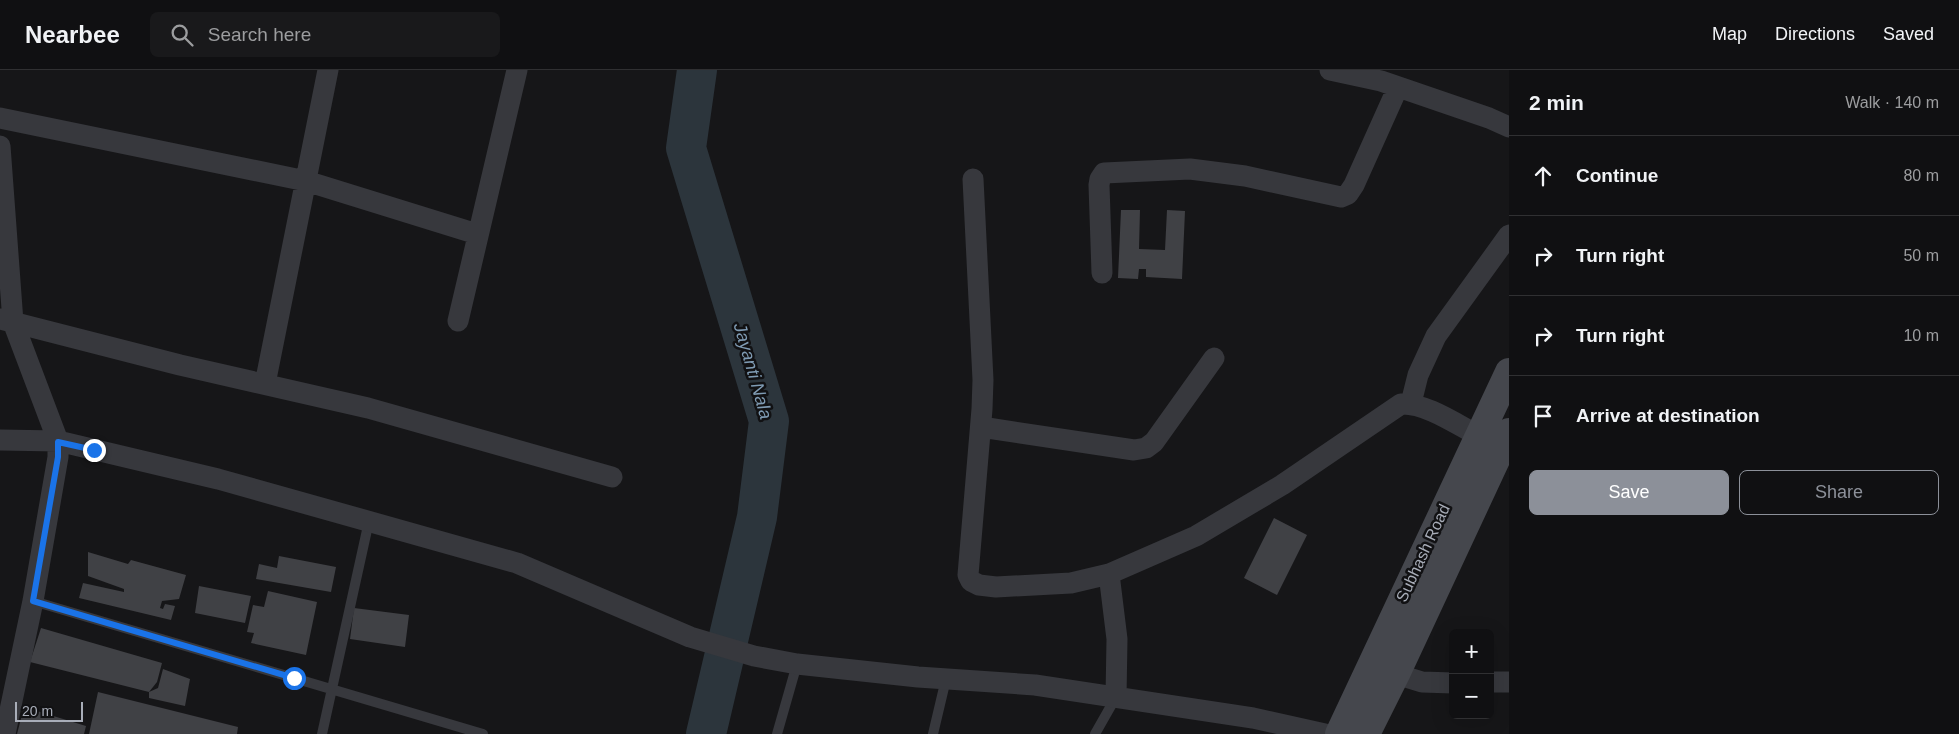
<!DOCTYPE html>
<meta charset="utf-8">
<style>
body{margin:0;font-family:Arial,sans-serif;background:#19191b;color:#f1f3f6}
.controls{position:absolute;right:15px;bottom:15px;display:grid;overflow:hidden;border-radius:8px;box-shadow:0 5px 20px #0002}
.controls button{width:45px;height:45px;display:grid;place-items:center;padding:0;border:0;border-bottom:1px solid #303032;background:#101012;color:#f1f3f6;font:25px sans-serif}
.scale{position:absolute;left:15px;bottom:12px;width:68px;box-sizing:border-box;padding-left:5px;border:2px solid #a8adb8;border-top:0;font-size:14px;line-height:18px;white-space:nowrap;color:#a8adb8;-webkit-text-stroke:4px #111113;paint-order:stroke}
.stop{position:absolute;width:15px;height:15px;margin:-11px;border:4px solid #1a73e8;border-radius:50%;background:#fff}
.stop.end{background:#1a73e8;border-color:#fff;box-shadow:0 1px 5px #0008}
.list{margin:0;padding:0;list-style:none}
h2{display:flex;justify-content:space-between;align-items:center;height:65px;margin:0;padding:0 20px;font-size:21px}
h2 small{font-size:16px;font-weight:400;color:#9c9d9f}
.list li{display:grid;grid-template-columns:32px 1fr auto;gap:15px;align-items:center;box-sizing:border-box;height:80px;padding:0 20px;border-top:1px solid #303032}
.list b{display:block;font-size:19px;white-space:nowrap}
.list em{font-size:16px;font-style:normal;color:#9c9d9f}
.actions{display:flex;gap:10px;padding:15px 20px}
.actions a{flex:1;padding:11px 0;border:1px solid #8c9099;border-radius:8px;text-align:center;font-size:18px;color:#8c9099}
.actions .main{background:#8c9099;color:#fff}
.icon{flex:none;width:28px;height:28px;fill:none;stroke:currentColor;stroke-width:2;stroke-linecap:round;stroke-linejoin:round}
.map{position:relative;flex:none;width:1509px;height:664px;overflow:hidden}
header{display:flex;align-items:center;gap:30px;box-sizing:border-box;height:70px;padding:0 25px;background:#101012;border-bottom:1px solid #303032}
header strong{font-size:24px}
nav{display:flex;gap:28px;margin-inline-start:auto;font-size:18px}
.search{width:350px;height:45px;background:#19191b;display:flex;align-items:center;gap:12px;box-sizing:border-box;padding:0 18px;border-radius:8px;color:#9c9d9f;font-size:19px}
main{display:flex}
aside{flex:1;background:#101012}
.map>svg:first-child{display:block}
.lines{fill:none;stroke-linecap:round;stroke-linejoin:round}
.river{stroke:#2c353c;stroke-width:40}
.building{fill:#404145}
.lane{stroke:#37383d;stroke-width:10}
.street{stroke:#37383d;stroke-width:21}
.secondary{stroke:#45474d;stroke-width:28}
.route{stroke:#1a73e8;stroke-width:6}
.labels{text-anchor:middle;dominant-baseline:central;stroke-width:5;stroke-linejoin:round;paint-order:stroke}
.street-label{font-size:16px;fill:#a8adb8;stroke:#111113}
.water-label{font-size:18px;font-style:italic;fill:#7f9bb3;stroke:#111113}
</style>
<header>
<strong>Nearbee</strong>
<div class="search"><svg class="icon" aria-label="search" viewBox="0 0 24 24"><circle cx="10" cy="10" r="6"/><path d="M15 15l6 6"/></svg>Search here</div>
<nav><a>Map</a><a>Directions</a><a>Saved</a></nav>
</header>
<main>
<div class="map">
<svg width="1509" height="664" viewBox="0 0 1509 664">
<rect width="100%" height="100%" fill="#161618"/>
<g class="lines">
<path class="river" d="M697,0L686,78L769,351L757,447L706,664"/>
</g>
<path class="building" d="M1121,140H1140L1139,179L1165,180L1167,140L1185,141L1182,209L1146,207V199H1139L1138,209L1118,208Z
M1274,448L1307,465L1277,525L1244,508Z
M88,482L128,494L131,490L186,505L179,529L162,531L160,538L163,539L165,534L175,536L171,550L79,528L83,513L124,522V519L88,506Z
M279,486L336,497L331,522L256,509L259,494L277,498Z
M199,516L251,526L245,553L195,543Z
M268,521L317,532L306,585L251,573L254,563L247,562L253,535L264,537Z
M354,538L409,545L405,577L350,569Z
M41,558L162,593L157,612L149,622L30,592Z
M163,599L190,609L185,636L149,628V622L158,618Z
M98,622L238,657L237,664H89Z
M24,637L86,656L84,664H17Z"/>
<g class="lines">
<path class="lane" d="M33,531L483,664
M322,664L369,451
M777,664L797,594
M933,664L946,609
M1095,664L1116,627"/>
<path class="street" d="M1330,0L1381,11L1489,48L1509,57
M0,48L306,111L477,164
M0,76L13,252L58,371V387L33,531L5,664
M973,109L983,310L982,339L968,505L971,511L979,515L996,517L1071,513L1109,504L1196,466L1282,415L1401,334C1426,333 1456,354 1479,366
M1102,203L1099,115L1100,109L1104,103L1190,99L1245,106L1341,127L1348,124L1354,115L1398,17
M0,249L180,295L368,338L612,407
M458,251L517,0
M265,314L328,0
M1411,333L1418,305L1436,266L1509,165
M981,357L1134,380L1146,378L1154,372L1214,288
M0,370L58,371L218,409L517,493L690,567L754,586L797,594L825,597L918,607L1035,615L1253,648L1325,664
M1109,504L1117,569L1116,627
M1396,604L1422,612L1453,613
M1490,612H1509"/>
<path class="secondary" d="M1339,664L1509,302
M1366,664L1396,604L1509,362"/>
</g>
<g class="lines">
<path class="route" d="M94,380L58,372V387L33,531L294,608"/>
</g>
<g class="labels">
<g class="street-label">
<text transform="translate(1423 483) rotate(-65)">Subhash Road</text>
</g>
<g class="water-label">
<text transform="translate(753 301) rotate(74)">Jayanti Nala</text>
</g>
</g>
</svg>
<div class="controls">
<button>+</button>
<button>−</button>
</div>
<div class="scale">20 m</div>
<div class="stop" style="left:294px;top:608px"></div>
<div class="stop end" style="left:94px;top:380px"></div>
</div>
<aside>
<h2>2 min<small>Walk · 140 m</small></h2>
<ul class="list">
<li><svg class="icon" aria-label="ahead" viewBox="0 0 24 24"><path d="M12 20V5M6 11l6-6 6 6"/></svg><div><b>Continue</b></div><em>80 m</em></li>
<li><svg class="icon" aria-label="right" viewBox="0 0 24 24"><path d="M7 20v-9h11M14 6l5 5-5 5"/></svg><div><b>Turn right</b></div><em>50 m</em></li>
<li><svg class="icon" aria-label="right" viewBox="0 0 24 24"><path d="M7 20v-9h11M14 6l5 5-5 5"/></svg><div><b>Turn right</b></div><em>10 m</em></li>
<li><svg class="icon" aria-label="arrive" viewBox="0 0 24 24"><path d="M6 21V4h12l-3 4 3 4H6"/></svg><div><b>Arrive at destination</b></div></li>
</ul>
<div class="actions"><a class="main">Save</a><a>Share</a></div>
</aside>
</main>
